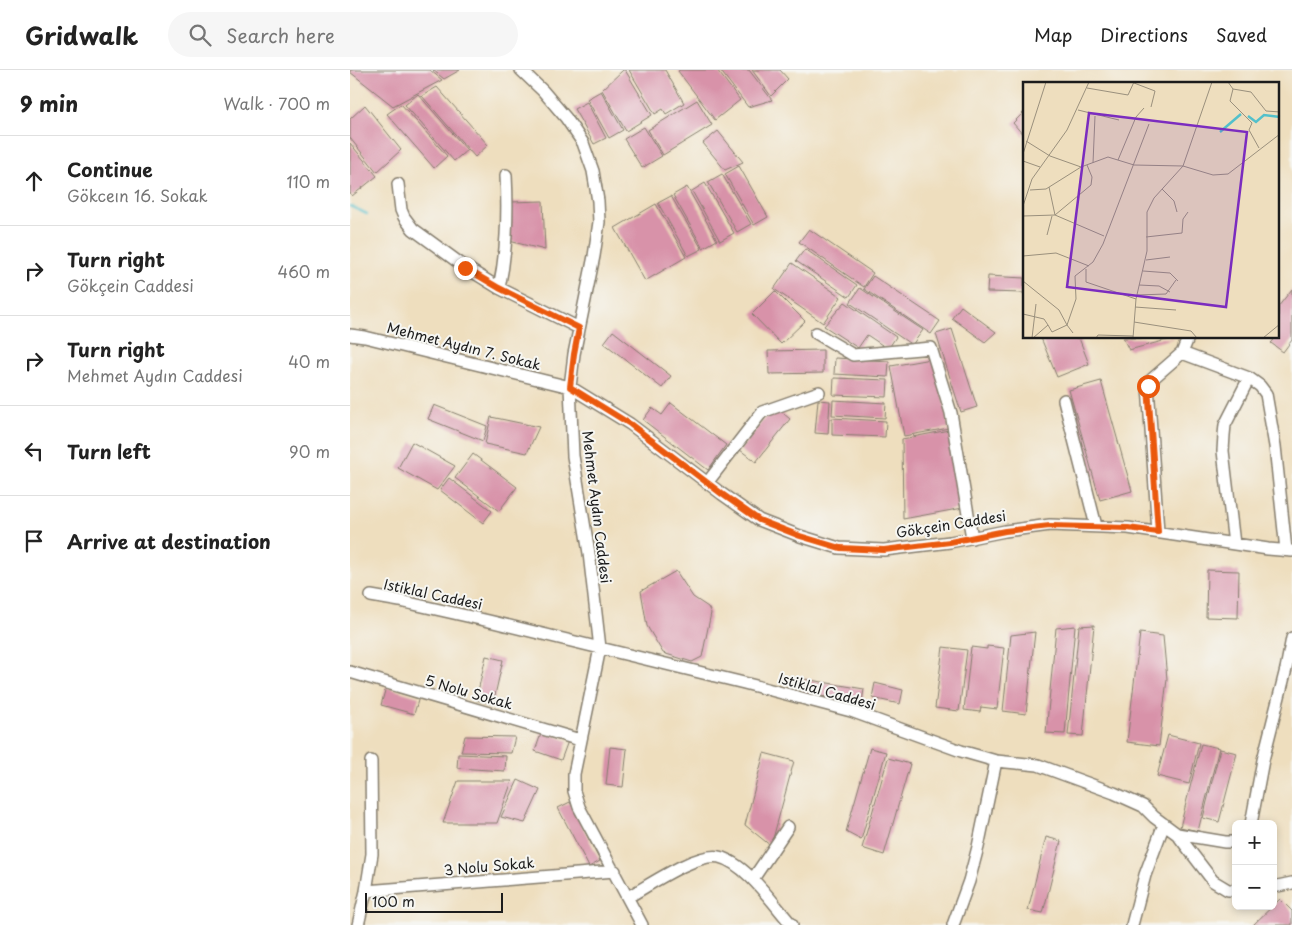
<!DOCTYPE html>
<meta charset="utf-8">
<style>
body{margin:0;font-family:"Playpen Sans",sans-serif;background:#f6f6f6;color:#222}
.controls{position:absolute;right:15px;bottom:15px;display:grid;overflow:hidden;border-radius:8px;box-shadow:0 2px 8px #0003}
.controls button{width:45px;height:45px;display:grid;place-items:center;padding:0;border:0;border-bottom:1px solid #e0e0e0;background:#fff;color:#222;font:25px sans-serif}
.scale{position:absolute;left:15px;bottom:12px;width:138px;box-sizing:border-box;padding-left:5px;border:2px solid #1c1c1c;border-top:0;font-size:14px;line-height:18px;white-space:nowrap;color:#1c1c1c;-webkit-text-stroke:4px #f6f6f2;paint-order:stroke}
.stop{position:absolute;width:15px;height:15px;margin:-11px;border:4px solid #ea580c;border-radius:50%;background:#fff}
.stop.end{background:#ea580c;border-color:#fff;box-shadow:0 1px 5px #0008}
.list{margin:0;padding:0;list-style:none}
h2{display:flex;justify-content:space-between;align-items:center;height:65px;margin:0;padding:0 20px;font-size:21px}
h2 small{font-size:16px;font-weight:400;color:#767676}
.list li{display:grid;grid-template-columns:32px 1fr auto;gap:15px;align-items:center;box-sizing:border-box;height:90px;padding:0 20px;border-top:1px solid #e0e0e0}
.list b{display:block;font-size:19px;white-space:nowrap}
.list p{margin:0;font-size:16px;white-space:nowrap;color:#767676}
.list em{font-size:16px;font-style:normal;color:#767676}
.icon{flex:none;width:28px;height:28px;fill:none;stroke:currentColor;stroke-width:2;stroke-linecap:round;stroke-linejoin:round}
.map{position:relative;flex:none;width:942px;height:855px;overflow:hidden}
header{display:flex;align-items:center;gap:30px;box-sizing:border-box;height:70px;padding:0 25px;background:#fff;border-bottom:1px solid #e0e0e0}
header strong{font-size:24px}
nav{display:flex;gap:28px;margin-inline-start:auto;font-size:18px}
.search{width:350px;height:45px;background:#f6f6f6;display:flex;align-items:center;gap:12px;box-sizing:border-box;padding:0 18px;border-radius:28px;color:#767676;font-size:19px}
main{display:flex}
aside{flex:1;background:#fff}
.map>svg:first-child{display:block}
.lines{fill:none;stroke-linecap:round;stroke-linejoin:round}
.stream{stroke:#53c0cb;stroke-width:2.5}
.building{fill:#d892a9}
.minor-casing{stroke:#857d6d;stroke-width:14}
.minor{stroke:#fff;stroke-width:11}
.route{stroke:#ea580c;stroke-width:6}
.labels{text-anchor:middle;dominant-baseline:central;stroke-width:4;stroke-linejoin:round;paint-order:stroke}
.street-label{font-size:14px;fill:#1c1c1c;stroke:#f6f6f2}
.inset-river{fill:none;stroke:#53c0cb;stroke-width:2.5}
.inset-road{fill:none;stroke:#9a907d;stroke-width:1}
.view{fill:#7b2cbf;fill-opacity:0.15;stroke:#7b2cbf;stroke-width:2.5}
.inset-edge{fill:none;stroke:#1c1c1c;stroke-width:2.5}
</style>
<header>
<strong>Gridwalk</strong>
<div class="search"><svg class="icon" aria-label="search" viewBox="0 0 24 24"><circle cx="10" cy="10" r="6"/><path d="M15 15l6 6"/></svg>Search here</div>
<nav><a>Map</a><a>Directions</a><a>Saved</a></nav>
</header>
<main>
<aside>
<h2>9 min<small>Walk · 700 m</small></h2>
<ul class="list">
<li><svg class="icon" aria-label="ahead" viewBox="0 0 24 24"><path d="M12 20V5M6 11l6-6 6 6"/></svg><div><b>Continue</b><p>Gökceın 16. Sokak</p></div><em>110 m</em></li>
<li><svg class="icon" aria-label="right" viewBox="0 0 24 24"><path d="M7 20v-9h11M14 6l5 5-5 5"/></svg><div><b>Turn right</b><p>Gökçein Caddesi</p></div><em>460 m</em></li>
<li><svg class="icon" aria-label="right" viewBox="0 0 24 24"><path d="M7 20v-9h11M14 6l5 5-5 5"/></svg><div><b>Turn right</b><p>Mehmet Aydın Caddesi</p></div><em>40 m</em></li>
<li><svg class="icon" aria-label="left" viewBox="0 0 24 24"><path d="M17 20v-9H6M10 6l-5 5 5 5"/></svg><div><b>Turn left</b></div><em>90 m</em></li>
<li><svg class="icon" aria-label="arrive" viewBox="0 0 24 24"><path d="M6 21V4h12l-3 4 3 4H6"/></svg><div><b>Arrive at destination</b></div></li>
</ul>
</aside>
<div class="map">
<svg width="942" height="855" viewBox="0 0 942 855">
<rect width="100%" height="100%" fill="#f6f6f2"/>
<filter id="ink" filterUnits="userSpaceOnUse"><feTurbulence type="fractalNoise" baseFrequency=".02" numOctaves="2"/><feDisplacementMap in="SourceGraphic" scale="10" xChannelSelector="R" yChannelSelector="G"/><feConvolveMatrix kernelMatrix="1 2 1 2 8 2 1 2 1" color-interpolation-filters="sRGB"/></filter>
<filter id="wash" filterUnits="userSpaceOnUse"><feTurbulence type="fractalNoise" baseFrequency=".0096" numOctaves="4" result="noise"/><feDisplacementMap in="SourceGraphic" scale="20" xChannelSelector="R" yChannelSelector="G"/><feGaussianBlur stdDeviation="1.12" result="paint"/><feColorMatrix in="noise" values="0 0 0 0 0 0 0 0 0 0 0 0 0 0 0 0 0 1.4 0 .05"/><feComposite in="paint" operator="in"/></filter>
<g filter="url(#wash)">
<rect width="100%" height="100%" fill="#eedebe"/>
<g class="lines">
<path class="stream" d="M0,136L17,144"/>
</g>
<g id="blocks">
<path class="building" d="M0,0H80L92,10L43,36L0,2Z
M83,0H110L94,9Z
M273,0H275L302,45L276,61L252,20Z
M279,0H315L334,33L316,44L313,39L305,44Z
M330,0H367L390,30L365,50L328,1Z
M370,0H399L422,30L398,37Z
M402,0H430L438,9L421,26Z
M87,17L138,75L125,87L72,26Z
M251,21L273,60L259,68L237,29Z
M68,24L117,80L104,91L55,35Z
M347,30L362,55L313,85L298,60Z
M237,32L256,68L244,74L224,39Z
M51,34L97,86L84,98L37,44Z
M15,35L51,80L27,102L0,68V49Z
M674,42V66L663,53Z
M294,57L312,86L292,98L274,69Z
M368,61L393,92L375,100L353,73Z
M0,73L27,106L2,126L0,123Z
M389,96L418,147L404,155L375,104Z
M372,104L401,154L387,162L358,112Z
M355,113L384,163L370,171L342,121Z
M337,117L367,170L353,178L323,125Z
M321,126L352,179L338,186L308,133Z
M193,131L195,180L159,171L161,132Z
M306,134L336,187L295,211L265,158Z
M459,159L523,203L514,217L449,172Z
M455,179L507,215L499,227L446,191Z
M442,193L491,227L473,253L424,219Z
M523,206L590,251L581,264L514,219Z
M638,206L674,208V223L637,222Z
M510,218L573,260L562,275L500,233Z
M942,219V270L933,282L921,273L924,270L920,268H928V237Z
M425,221L455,251L431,274L402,244Z
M495,232L546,267L538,279L517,265L508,278L474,256Z
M611,236L646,262L635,272L602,248Z
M602,259L627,337L611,342L586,264Z
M263,261L321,306L312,318L254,273Z
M691,268H729L739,294L707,307Z
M773,268H824L779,280Z
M473,280V303L419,304L418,281Z
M485,288L539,291L538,307L484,304Z
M586,288L599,358L554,366L541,296Z
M484,308L538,310L537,327L483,325Z
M751,311L782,421L750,430L719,320Z
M468,330L480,331L478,364L465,363Z
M483,330L536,333L535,348L482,345Z
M321,333L376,375L358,400L293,350L302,338L312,345Z
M84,335L137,356L133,371L78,349Z
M427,338L440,349L406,392L390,380L415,348Z
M141,347L189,357L177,383L135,374Z
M482,348L536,351L535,367L482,365Z
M599,360L613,438L553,449L552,369Z
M62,372L105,396L87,420L48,398Z
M123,384L167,417L149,441L105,408Z
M99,408L142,441L133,453L90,420Z
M857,500L889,501L888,548L856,547Z
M326,501L343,527L358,537L361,543L352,587L342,592L313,583L297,556L291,521Z
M744,555L733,666L718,665L729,556Z
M725,556L715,664L696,663L706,558Z
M685,562L676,644L653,641L661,565Z
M790,563L813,566L817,609L809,676L777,672Z
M637,576L654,578L647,639L631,637L630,642L614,640L621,577L637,579Z
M593,577L617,580L609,641L585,638Z
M136,586L153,590L143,634L126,630Z
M454,609L514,619L512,633L452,623Z
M525,613L553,620L550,634L522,628Z
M36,617L69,627L64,644L31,635Z
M192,661L218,671L211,690L185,681Z
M818,665L849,673L839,714L807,706Z
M115,666L165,667L161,683L111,682Z
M851,674L869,678L848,761L830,757Z
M260,677L277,679L273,717L256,715Z
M520,678L536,682L511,770L496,762Z
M870,679L887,683L869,752L853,748Z
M414,683L444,691L421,776L395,755Z
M108,684L156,686L155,701L107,698Z
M538,688L560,694L534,785L512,778Z
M168,710L190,720L175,753L151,747Z
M108,711H162L147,753H93Z
M220,732L250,791L239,797L208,738Z
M696,767L711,771L693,843L678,840Z
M930,829L942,841V855H903Z"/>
</g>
</g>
<g filter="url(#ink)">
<use href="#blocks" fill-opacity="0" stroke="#857d6d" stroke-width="1"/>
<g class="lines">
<g class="minor-casing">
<path id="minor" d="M171,0L193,21L216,48L233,73L243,101L248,131L249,152L244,186L224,284L220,317L223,386L239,483L250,578L224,704V721L229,737L292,855
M48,114L51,140L54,147L63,159L115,197L149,218L229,258
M149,218C157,181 158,142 156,105
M466,263L503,285L581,278L601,343L622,468
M0,265L15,267L220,317L280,354L372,424L409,450L450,466L489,478L534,480L600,472L655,461L700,455L778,458L918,479L942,481
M832,283L899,308L910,316L916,324L925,376L936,480
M714,330L746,456
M357,413L412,342L469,322
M808,462L798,316L801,310L832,283L838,268
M884,474L873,381L874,365L875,355L899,308
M21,526L50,531L139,551L394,613L501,641L611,681L646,691L688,695L764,723L793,736L804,747L827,764L863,811L878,820H886
M0,602L230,670
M901,754L913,690L936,599L942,568
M827,764L875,772H886
M403,809L438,757
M923,817L942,813
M16,821L265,801
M278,827C298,816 347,782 369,787C396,793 424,835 442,855
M8,855L16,821L22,784L21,691
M603,855L619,811L628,777L646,691
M782,855L795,805L814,754"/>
</g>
<use href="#minor" class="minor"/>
</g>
</g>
<g class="lines" filter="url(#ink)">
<path class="route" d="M115,198L149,218L229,258L224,284L220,317L280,354L372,424L409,450L450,466L490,478L534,480L600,472L655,461L700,456L778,458L808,462L798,316"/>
</g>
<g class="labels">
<g class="street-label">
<text transform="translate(114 276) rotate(14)">Mehmet Aydın 7. Sokak</text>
<text transform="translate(247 437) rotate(83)">Mehmet Aydın Caddesi</text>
<text transform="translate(601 454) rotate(-9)">Gökçein Caddesi</text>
<text transform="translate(83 524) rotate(12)">Istiklal Caddesi</text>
<text transform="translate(477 621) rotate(16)">Istiklal Caddesi</text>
<text transform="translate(119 622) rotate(16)">5 Nolu Sokak</text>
<text transform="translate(139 796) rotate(-5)">3 Nolu Sokak</text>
</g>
</g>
<g transform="translate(673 12)">
<rect width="256" height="256" fill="#eedebe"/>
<path class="inset-river" d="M225,34L233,40L241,33L257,35M197,50L218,32"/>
<path class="inset-road" d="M205,0L210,7L207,19L229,41L226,48L236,66M111,1L132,9L128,25M64,6L105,13L111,0M210,7L228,10L243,29L257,30M55,28L96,38M3,59L27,74L58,85M0,72L23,0M95,78L113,35L121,26M0,79L17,85M70,81L72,34M26,105L32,133M139,107L151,119L154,130M7,108L23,107L58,85L85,75L111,83L160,84L190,93L205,92L257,52M0,124L9,97L44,48L66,0M32,133L68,103L69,95L64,83M0,134L32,133L81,154M24,153L29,134M123,155L159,151L160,137L165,130M0,174L33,171L66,184M123,178L147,175M63,187V200L113,217M120,189L147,191L155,199M0,199L36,228L44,243L29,250L25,243L10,256M116,203L136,204L147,210M114,213L143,212L153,198M112,225L153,228M0,232L21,237L25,243M111,240L168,249L174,256M50,251L44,243L53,217L52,194L70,180L80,162L126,42M9,256L13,222M73,256L75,253L110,254M110,256L113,217L124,169V130L131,116L160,84L189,0M240,256L257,242"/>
<path class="view" d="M66,31L224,50L203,225L44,205Z"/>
<rect width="256" height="256" class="inset-edge"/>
</g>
</svg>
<div class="controls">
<button>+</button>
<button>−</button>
</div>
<div class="scale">100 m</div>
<div class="stop" style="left:798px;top:316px"></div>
<div class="stop end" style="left:115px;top:198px"></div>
</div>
</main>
